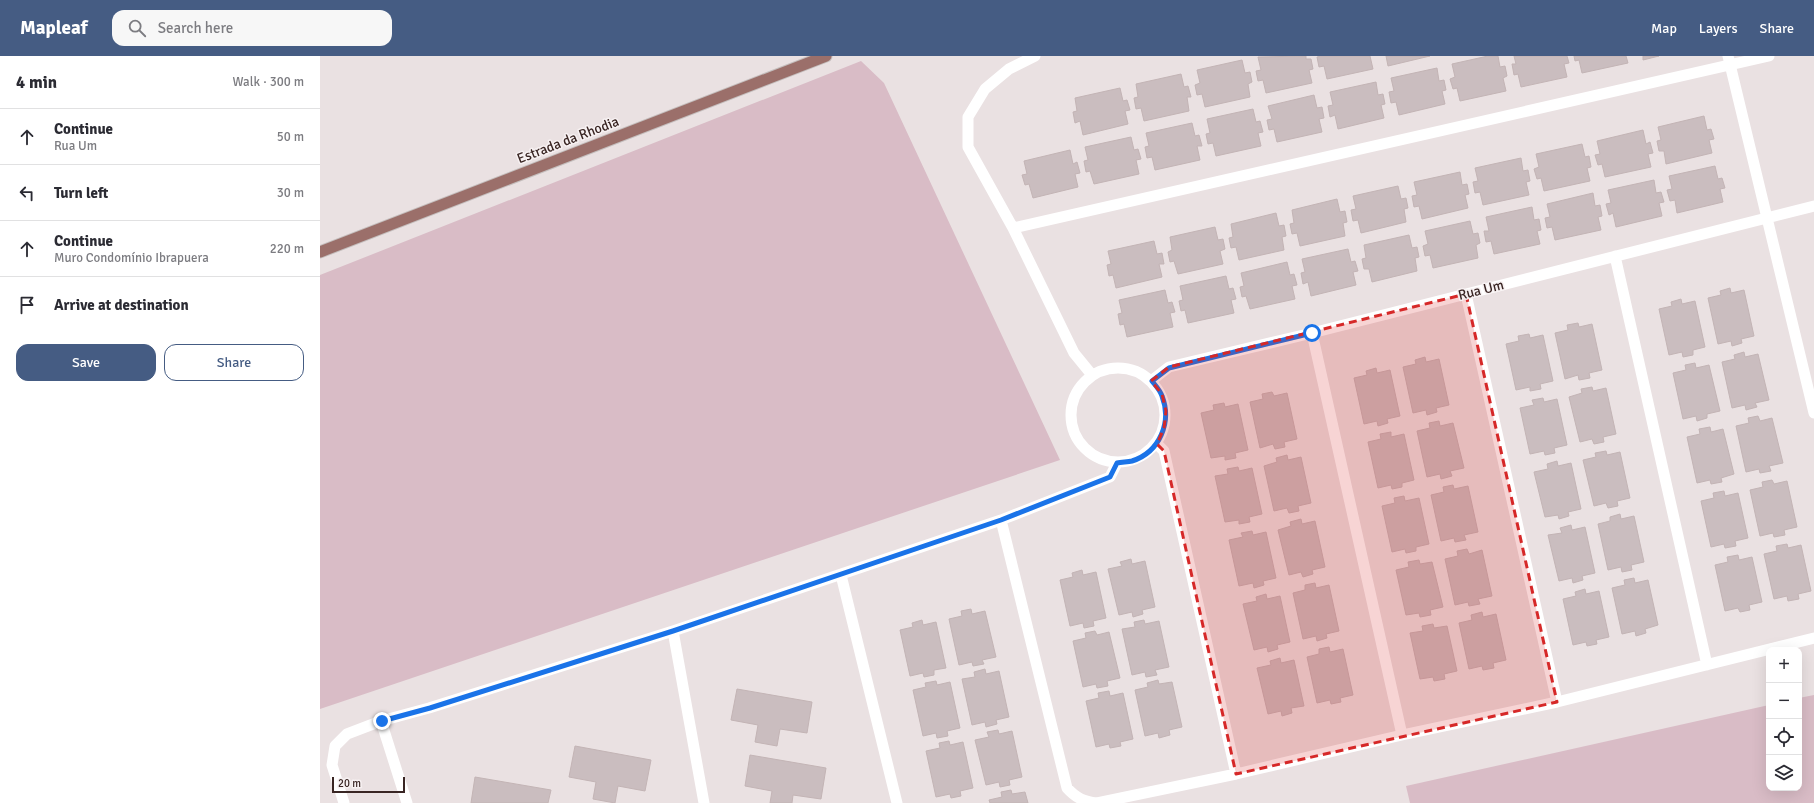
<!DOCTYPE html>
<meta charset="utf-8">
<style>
body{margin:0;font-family:Signika,sans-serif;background:#f7f7f7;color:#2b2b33}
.controls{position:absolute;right:12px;bottom:12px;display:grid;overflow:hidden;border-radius:8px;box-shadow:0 4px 16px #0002}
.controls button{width:36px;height:36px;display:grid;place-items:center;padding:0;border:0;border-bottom:1px solid #e1e1e2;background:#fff;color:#2b2b33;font:20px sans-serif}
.scale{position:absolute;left:12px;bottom:10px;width:73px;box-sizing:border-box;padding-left:4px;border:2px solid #392523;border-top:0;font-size:11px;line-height:14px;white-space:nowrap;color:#392523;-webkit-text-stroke:3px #f7f1f2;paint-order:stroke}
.stop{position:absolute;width:12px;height:12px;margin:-9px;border:3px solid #1a73e8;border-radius:50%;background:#fff}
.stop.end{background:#1a73e8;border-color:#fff;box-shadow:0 1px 4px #0008}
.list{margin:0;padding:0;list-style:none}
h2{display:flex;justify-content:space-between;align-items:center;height:52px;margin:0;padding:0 16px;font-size:17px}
h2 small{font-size:13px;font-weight:400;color:#7c7c81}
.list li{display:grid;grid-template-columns:26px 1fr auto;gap:12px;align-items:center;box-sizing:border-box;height:56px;padding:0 16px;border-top:1px solid #e1e1e2}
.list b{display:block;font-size:15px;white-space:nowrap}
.list p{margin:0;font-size:13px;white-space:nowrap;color:#7c7c81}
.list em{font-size:13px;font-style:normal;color:#7c7c81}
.actions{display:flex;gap:8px;padding:12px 16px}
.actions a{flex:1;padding:9px 0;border:1px solid #455c83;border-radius:12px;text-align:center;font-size:14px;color:#455c83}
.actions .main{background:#455c83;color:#fff}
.icon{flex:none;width:22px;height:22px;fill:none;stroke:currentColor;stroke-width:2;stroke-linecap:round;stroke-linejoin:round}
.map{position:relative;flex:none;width:1494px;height:747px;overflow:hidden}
header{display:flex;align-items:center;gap:24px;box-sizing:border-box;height:56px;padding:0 20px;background:#455c83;color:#fff}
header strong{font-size:19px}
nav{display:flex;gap:22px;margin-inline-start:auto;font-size:14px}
.search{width:280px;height:36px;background:#f7f7f7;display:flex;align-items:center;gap:10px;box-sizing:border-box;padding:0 14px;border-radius:12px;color:#7c7c81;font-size:15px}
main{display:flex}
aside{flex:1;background:#fff}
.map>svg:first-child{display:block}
.green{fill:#d9bcc6}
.building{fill:#cabdbf;stroke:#c3b4b5}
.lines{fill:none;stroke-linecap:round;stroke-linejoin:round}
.primary-casing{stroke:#c4bebd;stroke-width:13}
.minor{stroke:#fff;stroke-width:11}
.primary{stroke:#9b6f6a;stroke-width:11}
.route{stroke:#1a73e8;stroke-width:5}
.marked{fill:#d62828;fill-opacity:0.2;stroke:#d62828;stroke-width:3;stroke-dasharray:8 5;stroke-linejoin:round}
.labels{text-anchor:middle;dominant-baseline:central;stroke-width:3;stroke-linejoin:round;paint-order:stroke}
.street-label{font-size:14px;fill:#392523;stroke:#f7f1f2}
</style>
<header>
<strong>Mapleaf</strong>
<div class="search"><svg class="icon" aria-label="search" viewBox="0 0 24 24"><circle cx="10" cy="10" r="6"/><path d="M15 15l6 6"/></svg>Search here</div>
<nav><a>Map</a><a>Layers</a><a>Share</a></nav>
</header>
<main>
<aside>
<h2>4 min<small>Walk · 300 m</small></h2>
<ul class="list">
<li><svg class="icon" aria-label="ahead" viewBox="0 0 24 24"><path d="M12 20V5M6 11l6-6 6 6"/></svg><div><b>Continue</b><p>Rua Um</p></div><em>50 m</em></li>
<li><svg class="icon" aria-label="left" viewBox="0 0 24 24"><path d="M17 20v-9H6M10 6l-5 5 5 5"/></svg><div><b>Turn left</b></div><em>30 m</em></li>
<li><svg class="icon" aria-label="ahead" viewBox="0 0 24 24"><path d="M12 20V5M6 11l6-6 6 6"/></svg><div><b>Continue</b><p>Muro Condomínio Ibrapuera</p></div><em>220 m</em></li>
<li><svg class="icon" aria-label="arrive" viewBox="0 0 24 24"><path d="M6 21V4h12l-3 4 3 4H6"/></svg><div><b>Arrive at destination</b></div></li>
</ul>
<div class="actions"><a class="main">Save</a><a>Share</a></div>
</aside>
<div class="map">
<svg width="1494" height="747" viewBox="0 0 1494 747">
<rect width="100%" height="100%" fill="#eae1e2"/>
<path class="green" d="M541,5L564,27L740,404L0,653V219Z
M1494,639V747H1090L1086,730L1449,649V732H1479V642Z"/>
<path class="building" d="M986,0V3H991L993,13L989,14L992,27L946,37L943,24L938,25L936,15L941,14L938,1Z
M1001,0H1050L1053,13L1007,23L1004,10L999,11L997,1Z
M1066,0H1110L1068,10Z
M1168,0H1178L1180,11L1185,10L1187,20L1183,22L1186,35L1140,45L1137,32L1133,33L1130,23L1135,21L1132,8Z
M1194,0H1247L1249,7L1244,8L1247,21L1201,31L1198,18L1194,19L1192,8H1196Z
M1254,0H1306L1308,7L1262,17L1259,4L1255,5Z
M1323,0H1339L1323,4Z
M922,4L925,17L930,16L932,26L928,28L930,41L885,51L882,38L877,39L875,29L880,27L877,14Z
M1117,12L1119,25L1124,24L1126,34L1122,35L1125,48L1079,59L1076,46L1071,47L1069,36L1074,35L1071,22Z
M861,18L864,31L868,30L871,41H867L869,55L824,65L821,52L816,53L814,42L818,41L816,28Z
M1056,26L1058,39L1063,38L1065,48L1061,49L1064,62L1018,73L1015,59L1010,61L1008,50L1013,49L1010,36Z
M800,32L803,45L807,44L810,54L805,55L808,68L763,79L760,65L755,67L753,56L757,55L755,42Z
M994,39L997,52L1002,51L1004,62L999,63L1002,76L957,86L954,73L949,74L947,64L952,63L948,50Z
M933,53L936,66L940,65L943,76L938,77L941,90L896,100L893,87L888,88L886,78L890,77L887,63Z
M1384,60L1387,74L1391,73L1394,83L1389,84L1392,97L1346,108L1344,95H1339L1337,85L1341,84L1338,71Z
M872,67L875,80L879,79L882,90H877L880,104L835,114L832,101L827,102L825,91L829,90L826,77Z
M1323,74L1326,88L1330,86L1333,97L1328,98L1331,111L1285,121L1282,108L1278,109L1275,99L1280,98L1277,85Z
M811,81L814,94L818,93L821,103L816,104L819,118L774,128L770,115L766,116L764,105L768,104L765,91Z
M1262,88L1265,101L1269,100L1271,111L1267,112L1270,125L1224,135L1221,122L1217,123L1214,113L1219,111L1216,98Z
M750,94L753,108L757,106L760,117L755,118L758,131L713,142L709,128L705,129L702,119L707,118L704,105Z
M1201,102L1203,115L1208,114L1210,125L1206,126L1209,139L1163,149L1160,136L1155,137L1153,126L1158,125L1155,112Z
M1395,110L1398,123L1402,122L1405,132L1400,133L1403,146L1357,157L1355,144L1350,145L1347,134L1352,133L1349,120Z
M1140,116L1142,129L1147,128L1149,138L1145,139L1148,152L1102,163L1099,150L1094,151L1092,140L1097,139L1094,126Z
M1334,124L1336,137L1341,136L1344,146L1339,147L1342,160L1296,171L1293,157L1289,159L1286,148L1291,147L1288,134Z
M1078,130L1081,143L1086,142L1088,152L1084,153L1086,166L1041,177L1038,164L1033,165L1031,154L1036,153L1033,140Z
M1273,137L1275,150L1280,149L1282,160L1278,161L1281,174L1235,184L1232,171L1227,172L1225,162L1230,161L1227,148Z
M1017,143L1020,156L1025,155L1027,166L1023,167L1025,180L980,190L977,177L972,178L970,168L974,167L972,154Z
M1212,151L1214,164L1219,163L1221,174L1217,175L1220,188L1174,198L1171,185L1166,186L1164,175H1169L1166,161Z
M956,157L959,170L964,169L966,180L962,181L964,194L919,204L916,191L911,192L909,182L913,181L911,168Z
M1150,165L1153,178L1158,177L1160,187L1156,189L1158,202L1113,212L1110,199L1105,200L1103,190L1108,188L1105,175Z
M895,171L898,184L903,183L905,193L900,195L903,208L858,218L854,205L850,206L848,196L852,194L850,181Z
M1089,179L1092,192L1097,191L1099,201L1095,202L1097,215L1052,226L1049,213H1044L1042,203L1046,202L1044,189Z
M834,185L837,198L842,197L844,208H839L842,221L796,232L793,219L789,220L787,209L791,208L788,195Z
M1028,193L1031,206L1035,205L1038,215L1033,216L1036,229L991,240L988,226L983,228L981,217L985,216L982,203Z
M967,206L970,219L974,218L977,229L972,230L975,243L930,253L926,240L922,241L920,231L924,230L921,217Z
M906,220L909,233L913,232L916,243L911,244L914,257L868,267L865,254L861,255L859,245L863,244L860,230Z
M1410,232L1411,237L1424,234L1434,280L1421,283L1422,287L1412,290L1411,285L1398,288L1388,242L1401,239L1400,235Z
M845,234L848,247L852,246L855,256L850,257L853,271L807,281L804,268L800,269L798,258L802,257L799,244Z
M1361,243L1362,248L1375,245L1385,291L1373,294V299L1363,301L1362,296L1349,299L1339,253L1352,250L1351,246Z
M1258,267L1259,271L1272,268L1282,314L1269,317L1270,322L1259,324L1258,319L1245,323L1235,277L1248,274L1247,269Z
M1209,278L1210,282L1223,279L1233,325L1220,328L1221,333L1210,335V331L1196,334L1186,288L1199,285L1198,280Z
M1424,296L1425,301L1438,298L1449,344L1435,347L1437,351L1426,354L1425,349L1412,352L1402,306L1415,303L1414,299Z
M1105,301L1106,306L1119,303L1129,349L1116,352L1117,356L1107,359L1106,354L1093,357L1083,311L1096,308L1095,304Z
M1375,307L1376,312L1389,309L1400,355L1387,358V362L1377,365L1376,360L1363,363L1353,317L1366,314L1365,309Z
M1056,312L1057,317L1070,314L1080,360L1067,363L1068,367L1058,370L1057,365L1044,368L1034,322L1047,319L1046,315Z
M1272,331L1273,335L1286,332L1296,378L1283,381L1284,386L1274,388L1272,383L1260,386L1249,341L1262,337L1261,333Z
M952,336L954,340L967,337L977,383L964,386L965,391L955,393L953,388L940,392L930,346L943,343L942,338Z
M1223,342L1224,346L1237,343L1247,389L1234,392L1235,397L1225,399L1224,395L1210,398L1200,352L1214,349L1212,344Z
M904,347L905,351L918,348L928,394L915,397L916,402L905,404V400L891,402L881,357L894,354L893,349Z
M1438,360L1440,365L1452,362L1463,407L1449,410L1451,415L1440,417L1439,413L1426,416L1416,370L1429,367L1428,362Z
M1119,365L1120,370L1133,367L1144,412L1130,415L1132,420L1121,423L1120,418L1107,421L1097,375L1110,372L1109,367Z
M1390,371L1391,376L1403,373L1414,418L1401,422L1402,426L1391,428L1390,424L1377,427L1367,381L1380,378L1379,373Z
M1071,376V381L1084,378L1094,424L1082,427V431L1072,433L1071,429L1058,432L1048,386L1061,383L1060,378Z
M1286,395L1287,399L1300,396L1310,442L1297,445L1298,450L1288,452L1286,447L1274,450L1263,404L1276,401L1275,397Z
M967,399L968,404L981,401L991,447L978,450L979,455L969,457L967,452L954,455L944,410L957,406L956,402Z
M1237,405L1238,410L1251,407L1261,453L1248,456L1249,460L1239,463L1238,459L1225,461L1214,416L1228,413L1227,408Z
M918,411L919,415L932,412L942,458L929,461L930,466L919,468V464L905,466L895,420L908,418L907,413Z
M1452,424L1454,428L1467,425L1477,471L1464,474L1465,479L1454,481L1453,477L1440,480L1430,434L1443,431L1442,426Z
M1133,429L1134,433L1148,430L1158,476L1144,479L1146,484L1135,486L1134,482L1121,485L1111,439L1124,436L1123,431Z
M1404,435L1405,440L1418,437L1428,482L1415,485L1416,490L1405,492L1404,488L1391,491L1381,445L1394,442L1393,437Z
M1084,440L1085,445L1099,442L1109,488L1096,491V495L1086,497L1085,493L1072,496L1062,450L1075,447L1074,442Z
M1300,458L1301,463L1314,460L1324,506L1311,509L1312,514L1302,516L1301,511L1288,514L1278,468L1290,465V461Z
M981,463L982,468L995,465L1005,511L992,514L993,518L983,521L981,516L969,519L958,474L971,470L970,466Z
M1251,469L1252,474L1265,471L1275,517L1262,520L1263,524L1253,527L1252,522L1239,525L1228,479L1242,477L1240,472Z
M932,475L933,479L946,476L956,522L943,525L944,529L934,532L933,527L919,530L909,484L923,481L921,477Z
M1467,488L1468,492L1481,489L1491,535L1478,538L1479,543L1468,545L1467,540L1454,543L1444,498L1457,495L1456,490Z
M1147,493L1149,498L1162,494L1172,540L1158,543L1160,548L1149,550L1148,546L1135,549L1125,503L1138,500L1137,495Z
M1418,499L1419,504L1432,501L1442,546L1429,549L1430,554L1420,556L1418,552L1405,555L1395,509L1408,506L1407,501Z
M811,503L812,508L825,505L835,551L822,554L823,558L813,561L812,556L799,559L788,513L802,510L800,506Z
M1099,504L1100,508L1112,506L1123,551L1110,554L1111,559L1100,561L1099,557L1086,559L1076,514L1089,511L1088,506Z
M762,514L763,519L776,516L786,562L773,565L774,570L764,572L763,567L750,570L740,524L753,521L752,517Z
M1314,522L1315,527L1328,524L1338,569L1325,573L1326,577L1316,580L1315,575L1302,578L1292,532L1305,529L1304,524Z
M995,527L996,532L1009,529L1019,575L1006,578L1007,582L997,585L996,580L983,583L973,537L985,534V529Z
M1265,533L1266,538L1279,535L1289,581L1276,584L1277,588L1267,590L1266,586L1253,589L1243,543L1256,540L1255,536Z
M946,538L947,543L960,540L970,586L957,589L958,593L948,596L947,591L934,594L923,548L937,545L936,541Z
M651,553L652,558L665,555L676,601L662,604L664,608L653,610L652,606L639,609L629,563L642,560L641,555Z
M1162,556L1163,561L1176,558L1186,604L1173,607L1174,612L1163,614L1162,610L1149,613L1139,567L1152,564L1151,559Z
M602,564L603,569L616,566L626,612L614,614V619L604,621L603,617L590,620L580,574L593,571L592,567Z
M824,564L825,568L839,565L849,611L835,614L837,619L826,621L825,616L812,619L802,573L815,571L814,566Z
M1113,568L1114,572L1127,570L1137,615L1124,618L1125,623L1114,625L1113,621L1100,623L1090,577L1103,575L1102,570Z
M775,575L777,579L789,576L800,622L787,625L788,630L777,632L776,628L763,631L753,585L766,582L765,577Z
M1009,591L1010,596L1023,593L1033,639L1020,642L1021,646L1011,648L1010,644L997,647L987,601L999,598V593Z
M960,602L961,607L974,604L984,650L971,652L972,657L962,660L961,655L948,658L937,612L951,609L950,605Z
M665,613L666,618L679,615L689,661L676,664L677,668L666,671L665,666L652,669L642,623L655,621L654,616Z
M838,624L839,628L852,626L862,671L849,674L850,679L839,682L838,677L825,680L815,634L828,631L827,627Z
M616,625L617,629L630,626L640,672L627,675L628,680L617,682L616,677L603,680L593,634L606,631L605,627Z
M417,633L492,646L487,677L460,673L457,690L435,686L438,669L411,664Z
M789,635L790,640L803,637L813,683L800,686L801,690L790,692L789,688L776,691L766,645L779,642L778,637Z
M678,674L679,678L692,675L702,721L689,724L690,729L680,731L679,726L666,729L655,684L669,681L667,676Z
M629,685L630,689L643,686L653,732L640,735L641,740L631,742L630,738L616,741L606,695L620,692L619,687Z
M255,690L331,704L325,735L298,730L295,747L273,743L276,726L249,721Z
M430,699L506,712L501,743L473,739L472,747H450L452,735L425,730Z
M155,721L231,734L228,747H151Z
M691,734L692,738L705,736L708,747H670L669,744L682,741L681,736Z"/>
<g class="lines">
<g class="primary-casing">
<path id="primary" d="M0,196L506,0"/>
</g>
<path class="minor" d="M715,0L689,13L665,33L648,61V91L693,172L754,297L772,319
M1408,0L1494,357
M693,172L1449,0
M1295,200L1387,609
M1146,238L1237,646
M992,277L1082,679
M751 359a47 47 0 1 1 94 0a47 47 0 1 1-94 0Z
M831,325L849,311L992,277L1494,150
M837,388L844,395L916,718
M681,464L747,732C757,743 764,745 777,747L916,718L1082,679L1237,646L1494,582
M521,519L577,747
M353,575L384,747
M61,665L87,747
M24,747L12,709L15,690L27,678L61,665L109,652L353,575L681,464L790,421L797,407"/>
<use href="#primary" class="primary"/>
</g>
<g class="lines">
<path class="route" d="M62,665L110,652L353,575L681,464L790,421L797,407C802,406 808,406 812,405C840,396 852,366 842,340C840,334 835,329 832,325L849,312L992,277"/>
</g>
<path class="marked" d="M1146,238L1237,646L916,718L844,395L837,388L844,372L846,355L842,338L831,325L849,311Z"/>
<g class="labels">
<g class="street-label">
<text transform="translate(248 84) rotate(-21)">Estrada da Rhodia</text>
<text transform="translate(1161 234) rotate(-14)">Rua Um</text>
</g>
</g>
</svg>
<div class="controls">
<button>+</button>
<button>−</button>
<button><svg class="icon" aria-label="locate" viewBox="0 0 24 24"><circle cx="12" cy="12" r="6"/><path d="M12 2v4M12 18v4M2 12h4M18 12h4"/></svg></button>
<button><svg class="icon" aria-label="layers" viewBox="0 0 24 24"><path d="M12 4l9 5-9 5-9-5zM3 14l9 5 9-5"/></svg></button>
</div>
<div class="scale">20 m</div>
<div class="stop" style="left:992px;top:277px"></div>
<div class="stop end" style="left:62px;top:665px"></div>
</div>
</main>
